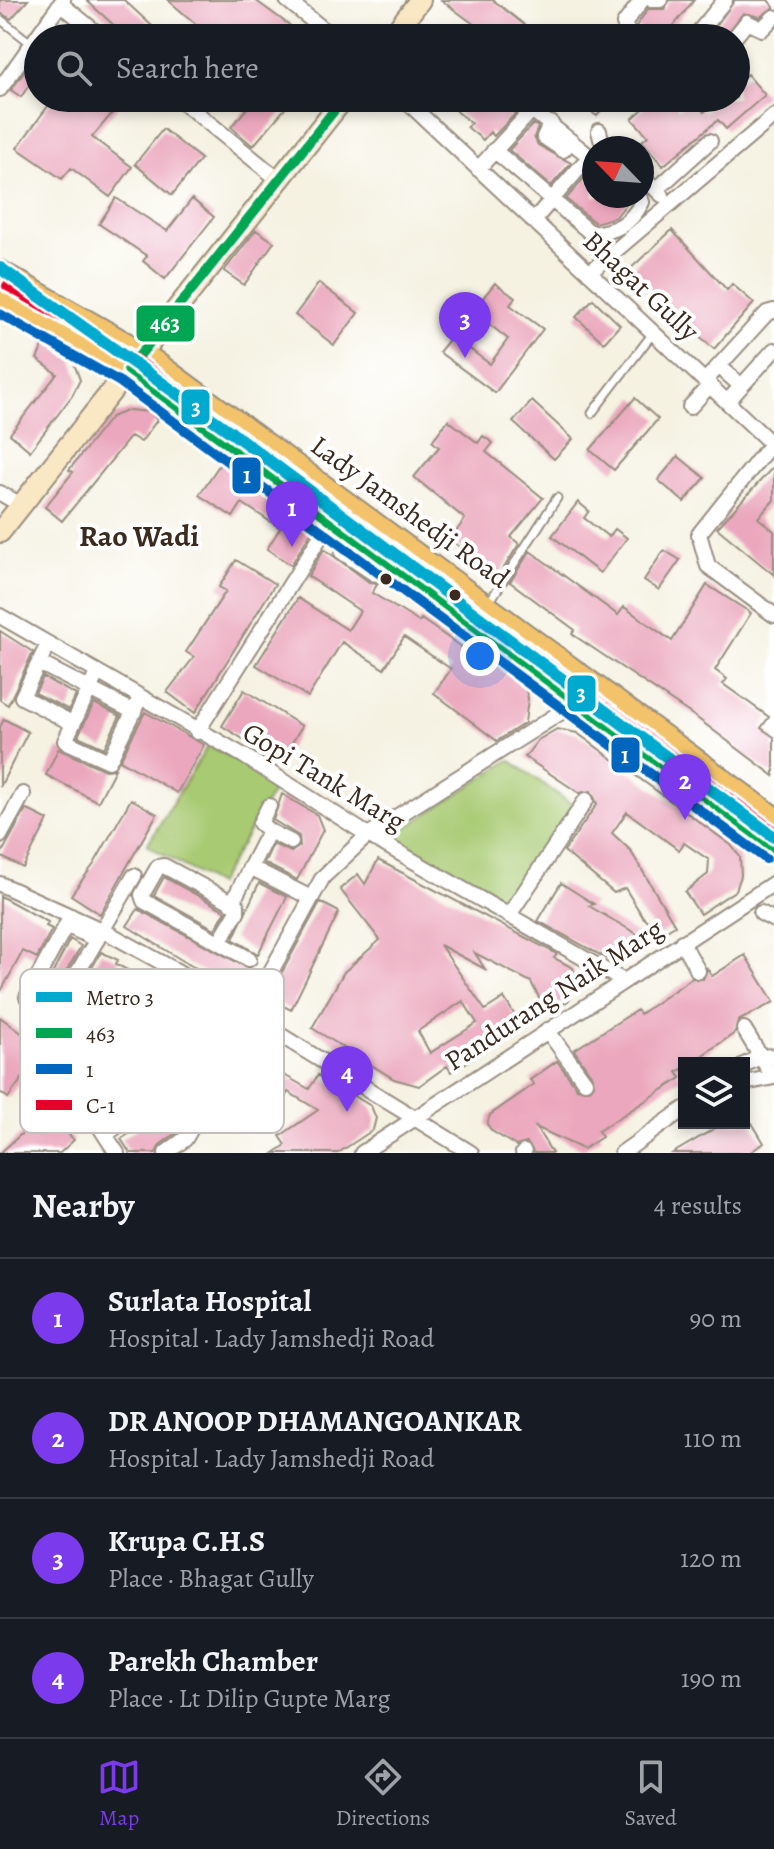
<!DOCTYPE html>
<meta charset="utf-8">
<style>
body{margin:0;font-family:Alegreya,serif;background:#20242c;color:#f1f3f6}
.controls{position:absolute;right:24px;bottom:24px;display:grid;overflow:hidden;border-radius:0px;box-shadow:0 4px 12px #0003}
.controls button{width:72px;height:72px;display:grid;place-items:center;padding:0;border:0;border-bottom:2px solid #363941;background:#171b24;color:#f1f3f6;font:40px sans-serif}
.compass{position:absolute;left:582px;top:136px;width:72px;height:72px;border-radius:50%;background:#171b24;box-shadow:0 4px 12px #0003;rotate:295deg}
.you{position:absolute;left:480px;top:656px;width:28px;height:28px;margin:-20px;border:6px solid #fff;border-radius:50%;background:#1a73e8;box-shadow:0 0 0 12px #1a73e833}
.badge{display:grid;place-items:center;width:52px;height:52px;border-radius:50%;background:#7c3aed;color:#fff;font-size:26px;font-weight:700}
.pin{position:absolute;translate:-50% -66px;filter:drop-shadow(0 2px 4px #0008)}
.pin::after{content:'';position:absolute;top:42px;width:28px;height:24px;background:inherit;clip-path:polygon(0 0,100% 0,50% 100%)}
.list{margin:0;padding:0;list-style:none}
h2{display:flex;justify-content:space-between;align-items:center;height:104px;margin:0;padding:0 32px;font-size:34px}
h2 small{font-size:26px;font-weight:400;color:#9ea1a6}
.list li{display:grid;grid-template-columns:52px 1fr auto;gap:24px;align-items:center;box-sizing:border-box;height:120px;padding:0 32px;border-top:2px solid #363941}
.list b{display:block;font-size:30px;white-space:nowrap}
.list p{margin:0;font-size:26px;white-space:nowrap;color:#9ea1a6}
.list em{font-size:26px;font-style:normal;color:#9ea1a6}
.icon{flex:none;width:44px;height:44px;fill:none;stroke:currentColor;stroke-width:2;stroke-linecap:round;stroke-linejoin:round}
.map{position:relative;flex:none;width:774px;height:1153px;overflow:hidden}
.search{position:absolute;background:#171b24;box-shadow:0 4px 12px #0003;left:24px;right:24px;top:24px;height:88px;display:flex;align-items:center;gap:20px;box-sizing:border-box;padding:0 28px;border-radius:44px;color:#9ea1a6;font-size:30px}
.sheet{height:584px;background:#171b24}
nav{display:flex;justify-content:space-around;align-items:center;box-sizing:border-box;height:112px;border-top:2px solid #363941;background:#171b24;font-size:22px;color:#9ea1a6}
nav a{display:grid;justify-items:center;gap:4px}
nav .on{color:#7c3aed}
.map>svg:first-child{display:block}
.green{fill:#a8ca72;stroke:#727a48;stroke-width:2}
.building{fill:#eba7bd;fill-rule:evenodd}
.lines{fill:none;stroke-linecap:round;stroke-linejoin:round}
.service-casing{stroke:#988e80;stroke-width:11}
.minor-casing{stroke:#988e80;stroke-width:18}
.secondary-casing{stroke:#988e80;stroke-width:24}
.primary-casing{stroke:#988e80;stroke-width:26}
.service{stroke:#fff;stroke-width:7}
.minor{stroke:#fff;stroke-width:14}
.secondary{stroke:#fae7c3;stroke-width:20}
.primary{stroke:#f2c36a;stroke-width:22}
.bus-1-casing{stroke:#fff;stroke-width:16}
.bus-2-casing{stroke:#fff;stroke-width:16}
.bus-3-casing{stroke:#fff;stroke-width:16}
.bus-1{stroke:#00a651;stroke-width:10}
.bus-2{stroke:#0065bd;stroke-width:10}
.bus-3{stroke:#e4002b;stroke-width:10}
.metro-1-casing{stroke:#fff;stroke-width:18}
.metro-1{stroke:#00a9ce;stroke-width:12}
.bus-dot{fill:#3b2a1e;stroke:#fff;stroke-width:3}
.labels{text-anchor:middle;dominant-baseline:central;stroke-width:8;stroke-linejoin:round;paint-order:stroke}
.street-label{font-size:28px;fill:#3b2a1e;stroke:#fff}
.neighbourhood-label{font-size:30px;font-weight:bold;fill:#3b2a1e;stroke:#fff}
.key{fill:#fff;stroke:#c4bfbc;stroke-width:2}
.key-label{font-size:22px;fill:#3b2a1e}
.line-badge{stroke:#fff;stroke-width:3}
.badge-label{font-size:22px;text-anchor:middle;font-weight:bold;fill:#fff}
</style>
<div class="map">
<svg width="774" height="1153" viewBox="0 0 774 1153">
<rect width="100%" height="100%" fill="#fff"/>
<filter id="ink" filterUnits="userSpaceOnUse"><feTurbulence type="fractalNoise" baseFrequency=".0125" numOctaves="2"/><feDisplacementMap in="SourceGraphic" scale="16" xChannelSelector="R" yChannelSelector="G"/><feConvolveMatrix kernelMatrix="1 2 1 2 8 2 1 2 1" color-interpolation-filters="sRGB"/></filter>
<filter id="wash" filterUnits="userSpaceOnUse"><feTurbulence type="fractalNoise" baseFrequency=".006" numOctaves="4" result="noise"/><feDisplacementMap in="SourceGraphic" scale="32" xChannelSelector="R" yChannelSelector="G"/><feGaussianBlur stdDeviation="1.8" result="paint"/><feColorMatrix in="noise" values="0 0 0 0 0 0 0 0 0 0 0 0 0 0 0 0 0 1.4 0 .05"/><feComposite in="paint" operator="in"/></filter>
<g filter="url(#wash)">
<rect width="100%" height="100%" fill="#f5f2e2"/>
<path class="green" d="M208,745L278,783L217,885L147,845Z
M510,760L574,806L509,905L387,840Z"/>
<g id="blocks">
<path class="building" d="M0,0H28L11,19L0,13Z
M86,0H124L165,38H128Z
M168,0H255L307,38H212Z
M441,0H493L541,38H493Z
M670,0H694L664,38H651L636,26L648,9H664Z
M735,0H768L774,7L760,17L743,13L724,38H707Z
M38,53V72L21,97L11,90Z
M747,74L765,95L726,129L718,120L663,166L642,141L648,136L632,119L655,98H669L679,109L692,98L704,112L720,98H736V84Z
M54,98H125L92,137L132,167L110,197L71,168L62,179L17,148Z
M256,98H294L253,146L231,127Z
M441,98H509L521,108L494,136L490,132L483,140L467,127L471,123Z
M572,98H610L597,116Z
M533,124L538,127L534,137L538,145L571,163L551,186L509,150Z
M163,129L201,159L172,195L135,164Z
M586,176L594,183V196H628L629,200L616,217L595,223L566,199Z
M116,198L167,231L192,199L214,217L165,279L143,261L147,256L99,224Z
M256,230L274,242L244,285L224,271Z
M672,230L727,290L732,284L754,303L714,349L679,318L674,322L628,271Z
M319,283L358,313L334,345L295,315Z
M495,283L515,298L510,305L543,329L495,393L439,352ZM485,321L508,339L490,364L467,347Z
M593,299L620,325L604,343L576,317Z
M45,341L73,361L80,380L72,396L30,451L10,434L57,374L37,359Z
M635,398L658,419L614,470L590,450Z
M532,401L573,439L554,459L513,422Z
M129,410L149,412L157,420L141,442L131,436L62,521L45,507L73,472L69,470L111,417Z
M448,420L478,443L483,436L493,443L486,452L543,498L511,537L519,544L500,574L450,540L465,519L414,477L439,447L432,441Z
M678,456L705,478L684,502L658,480Z
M222,461L315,526L291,565L267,549L280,528L242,503L233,517L199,495Z
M774,466V500L758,518L774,531V575L717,528Z
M578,502L589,511L584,518L609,537L615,529L627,538L600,573L552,536Z
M324,549L369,582L378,583L372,593L419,622L421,619L466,650L471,643L513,674L524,685L528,698L525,723L497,741L434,693L451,669L404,637L384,669L342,642L308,697L256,665L298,598L348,630L360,611L308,576Z
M664,550L680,560L659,590L644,580Z
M530,551L618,615L624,607L672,641L707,585L751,613L715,670L727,679L723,684L769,717L761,728L774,737V776L697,718L572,634L575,630L510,582Z
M236,560L275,584L195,713L167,692L194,657L186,652L226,591L219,587Z
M0,631L33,652L8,705L0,700Z
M43,677L76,695L69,710L35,693Z
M244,690L302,726L280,762L222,726Z
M94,703L120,716L104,748L78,736Z
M145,712L204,745L177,793L120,760Z
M4,719L28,732L0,787V727Z
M557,729L577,733L731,845L740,857L741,876L736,890L700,914L685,892L708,874L709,860L684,843L679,850L627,812L612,833L630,850L675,925L655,937L650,928L652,925L643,917L625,888L614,893L564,851L597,804L591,791L579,793L525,757L538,740Z
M58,749L105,770L115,769L98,802L46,775Z
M282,794L317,815L323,830L297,880L264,863L273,844L291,852L300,846L299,836L273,820Z
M131,799L157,814L100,914L71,895L94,864Z
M26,809L48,820L23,868L0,856Z
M378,860L557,954L554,958L573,968L577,988L568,1001L547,1013L531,982L475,953L485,969L440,945L485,1010L504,998L523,1028L451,1072L447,1066L419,1086L394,1079L312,1028L344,972L380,940L340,889L358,874L365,884ZM463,1001L477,1023L430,1053L418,1031Z
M164,877L226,911L215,929L154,895Z
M259,883L287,897L258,954L233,939Z
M561,883L594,904L589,906L649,941L626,959L613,962L538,921Z
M0,896L48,922L46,926L52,929L37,958L23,951L0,993Z
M320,902L339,912L291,1010L268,998Z
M138,909L250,969L239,990L188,964L127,926Z
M70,939L81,946L51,998L42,994Z
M101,952L118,960L116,964L243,1032L229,1057L85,980Z
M745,955L774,1002L738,1021L735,1033L691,1063H684V1068L677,1072L681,1078L598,1131L602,1137L583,1149L536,1127L552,1153H534L527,1143L516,1146L492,1131L487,1124L490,1115L534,1084L530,1080L557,1061L577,1088L590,1090L594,1085L593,1077L574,1050L637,1010L640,1014L692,978L703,979L707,968L712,976Z
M0,1017L43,1049L8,1098L0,1092Z
M191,1060L212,1072L177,1132L160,1145L156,1153H130L121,1139L156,1117Z
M259,1061L309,1089L318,1075L371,1106L376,1118L373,1130L338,1153H274L286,1145L280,1136L318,1110L288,1092L281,1105L245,1085Z
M47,1111L74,1140L60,1153H0Z
M724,1123H752L764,1143L749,1153H673Z"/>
</g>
</g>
<g filter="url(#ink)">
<use href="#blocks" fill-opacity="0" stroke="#988e80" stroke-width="2"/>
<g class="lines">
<g class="service-casing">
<path id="service" d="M0,19L32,44
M592,413L653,333
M347,534L339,554L373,577H378L387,564
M488,604L557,498"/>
</g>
<g class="minor-casing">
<path id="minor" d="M287,0L334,38
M652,0H660
M61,4L103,38
M631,38L624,24L642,0
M694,38L725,0
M734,38L747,22L762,29L774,17
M0,89L63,0
M178,98L279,180
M403,98L774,446
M551,123L544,137L563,150L571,141
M599,131L601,139L611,148
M494,150L592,234C616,231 630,225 642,202L638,196
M478,169L532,110L594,160
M642,176L662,195
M657,189L710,141
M533,221L590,156
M589,273L774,116
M719,366L741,386
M705,381L767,313L774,311
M727,402L774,350
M690,407L710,385
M771,444L699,534L708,566L774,615
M0,493L21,505
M0,616L244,756L368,835L622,980
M48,644L22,697L72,723
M39,663L134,712
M97,673L65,741L109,761L140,698
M197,732L331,520
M269,831L260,823L269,806
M0,836L23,794
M250,867L311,898
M0,884L110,934L175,970L471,1153
M232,903L269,831L291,842
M761,913L774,920
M509,915L586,800
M71,916L27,997L54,1013L134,876
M66,925L97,940
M219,942L237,912V905L164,866L158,867L142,895L144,901L249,959
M682,942L698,971
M125,1013L226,1068L240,1069L270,1029
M247,1015L323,877L368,835L577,702
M744,1029L773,1077
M547,1030L585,1082
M744,1065L760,1057L774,1056
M744,1083L774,1077
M105,1135L79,1094L111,1067L137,1020
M117,1153L105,1135L154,1099L183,1044
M166,1153L185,1139L226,1068
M362,1153L774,883
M523,1153L524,1152
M622,1153L684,1109"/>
</g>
<g class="secondary-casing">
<path id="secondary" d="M391,38L420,0
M0,532L344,98"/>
</g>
<g class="primary-casing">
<path id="primary" d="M0,272L142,353L774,818
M0,298L128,370L774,848"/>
</g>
<use href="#service" class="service"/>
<use href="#minor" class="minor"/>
<use href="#secondary" class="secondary"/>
<use href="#primary" class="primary"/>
<g class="bus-1-casing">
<path id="bus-1" d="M344,98L128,370L774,848"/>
</g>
<g class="bus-2-casing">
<path id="bus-2" d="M0,314L120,382L766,859"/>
</g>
<g class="bus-3-casing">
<path id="bus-3" d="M7,286L136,359L774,831"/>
</g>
<use href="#bus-1" class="bus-1"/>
<use href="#bus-2" class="bus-2"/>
<use href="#bus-3" class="bus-3"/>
<g class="metro-1-casing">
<path id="metro-1" d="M0,268L232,433L774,837"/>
</g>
<use href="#metro-1" class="metro-1"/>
</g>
</g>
<g class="bus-dot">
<circle cx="386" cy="579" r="7"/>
<circle cx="455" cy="595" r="7"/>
</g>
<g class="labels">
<g class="street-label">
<text transform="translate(641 286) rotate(43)">Bhagat Gully</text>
<text transform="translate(410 512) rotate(36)">Lady Jamshedji Road</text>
<text transform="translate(324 777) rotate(31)">Gopi Tank Marg</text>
<text transform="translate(554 995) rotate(-33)">Pandurang Naik Marg</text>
</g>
<g class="neighbourhood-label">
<text x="139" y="536">Rao Wadi</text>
</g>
</g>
<rect x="20" y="969" width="264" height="164" rx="12" class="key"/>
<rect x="36" y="992" width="36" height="10" fill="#00a9ce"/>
<rect x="36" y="1028" width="36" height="10" fill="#00a651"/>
<rect x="36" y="1064" width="36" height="10" fill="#0065bd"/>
<rect x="36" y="1100" width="36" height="10" fill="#e4002b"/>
<g class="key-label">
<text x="86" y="1005">Metro 3</text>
<text x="86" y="1041">463</text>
<text x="86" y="1077">1</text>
<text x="86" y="1113">C-1</text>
</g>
<g class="line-badge">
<rect x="135" y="304" width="61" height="39" rx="8" fill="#00a651"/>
<rect x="180" y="388" width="31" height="38" rx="8" fill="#00a9ce"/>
<rect x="231" y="456" width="31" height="39" rx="8" fill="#0065bd"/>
<rect x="566" y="674" width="31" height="39" rx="8" fill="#00a9ce"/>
<rect x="610" y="736" width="31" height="38" rx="8" fill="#0065bd"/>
</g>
<g class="badge-label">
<text x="165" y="331">463</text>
<text x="196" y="415">3</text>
<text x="247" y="483">1</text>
<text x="581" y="701">3</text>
<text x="625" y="763">1</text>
</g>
</svg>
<div class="controls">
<button><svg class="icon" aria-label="layers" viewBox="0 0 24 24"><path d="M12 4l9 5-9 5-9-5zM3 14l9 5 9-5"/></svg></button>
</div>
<svg class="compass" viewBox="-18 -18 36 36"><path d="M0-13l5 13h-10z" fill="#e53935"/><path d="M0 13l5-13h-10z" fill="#9ea1a6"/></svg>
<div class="you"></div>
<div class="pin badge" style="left:292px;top:547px">1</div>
<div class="pin badge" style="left:685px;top:820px">2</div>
<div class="pin badge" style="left:465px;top:358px">3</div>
<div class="pin badge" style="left:347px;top:1112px">4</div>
<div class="search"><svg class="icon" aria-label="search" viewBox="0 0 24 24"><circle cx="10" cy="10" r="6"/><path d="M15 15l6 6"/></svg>Search here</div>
</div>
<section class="sheet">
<h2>Nearby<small>4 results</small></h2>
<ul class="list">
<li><span class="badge">1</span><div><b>Surlata Hospital</b><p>Hospital · Lady Jamshedji Road</p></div><em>90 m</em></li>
<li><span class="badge">2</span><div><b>DR ANOOP DHAMANGOANKAR</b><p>Hospital · Lady Jamshedji Road</p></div><em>110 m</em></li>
<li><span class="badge">3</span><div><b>Krupa C.H.S</b><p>Place · Bhagat Gully</p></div><em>120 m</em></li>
<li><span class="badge">4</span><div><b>Parekh Chamber</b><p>Place · Lt Dilip Gupte Marg</p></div><em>190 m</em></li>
</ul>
</section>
<nav>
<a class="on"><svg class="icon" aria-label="map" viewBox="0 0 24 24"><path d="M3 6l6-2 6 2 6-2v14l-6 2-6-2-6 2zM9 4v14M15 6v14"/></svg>Map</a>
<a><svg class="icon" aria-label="directions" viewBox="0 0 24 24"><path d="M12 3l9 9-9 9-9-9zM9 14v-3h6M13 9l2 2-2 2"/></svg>Directions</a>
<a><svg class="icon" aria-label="saved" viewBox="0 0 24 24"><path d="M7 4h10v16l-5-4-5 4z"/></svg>Saved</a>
</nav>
